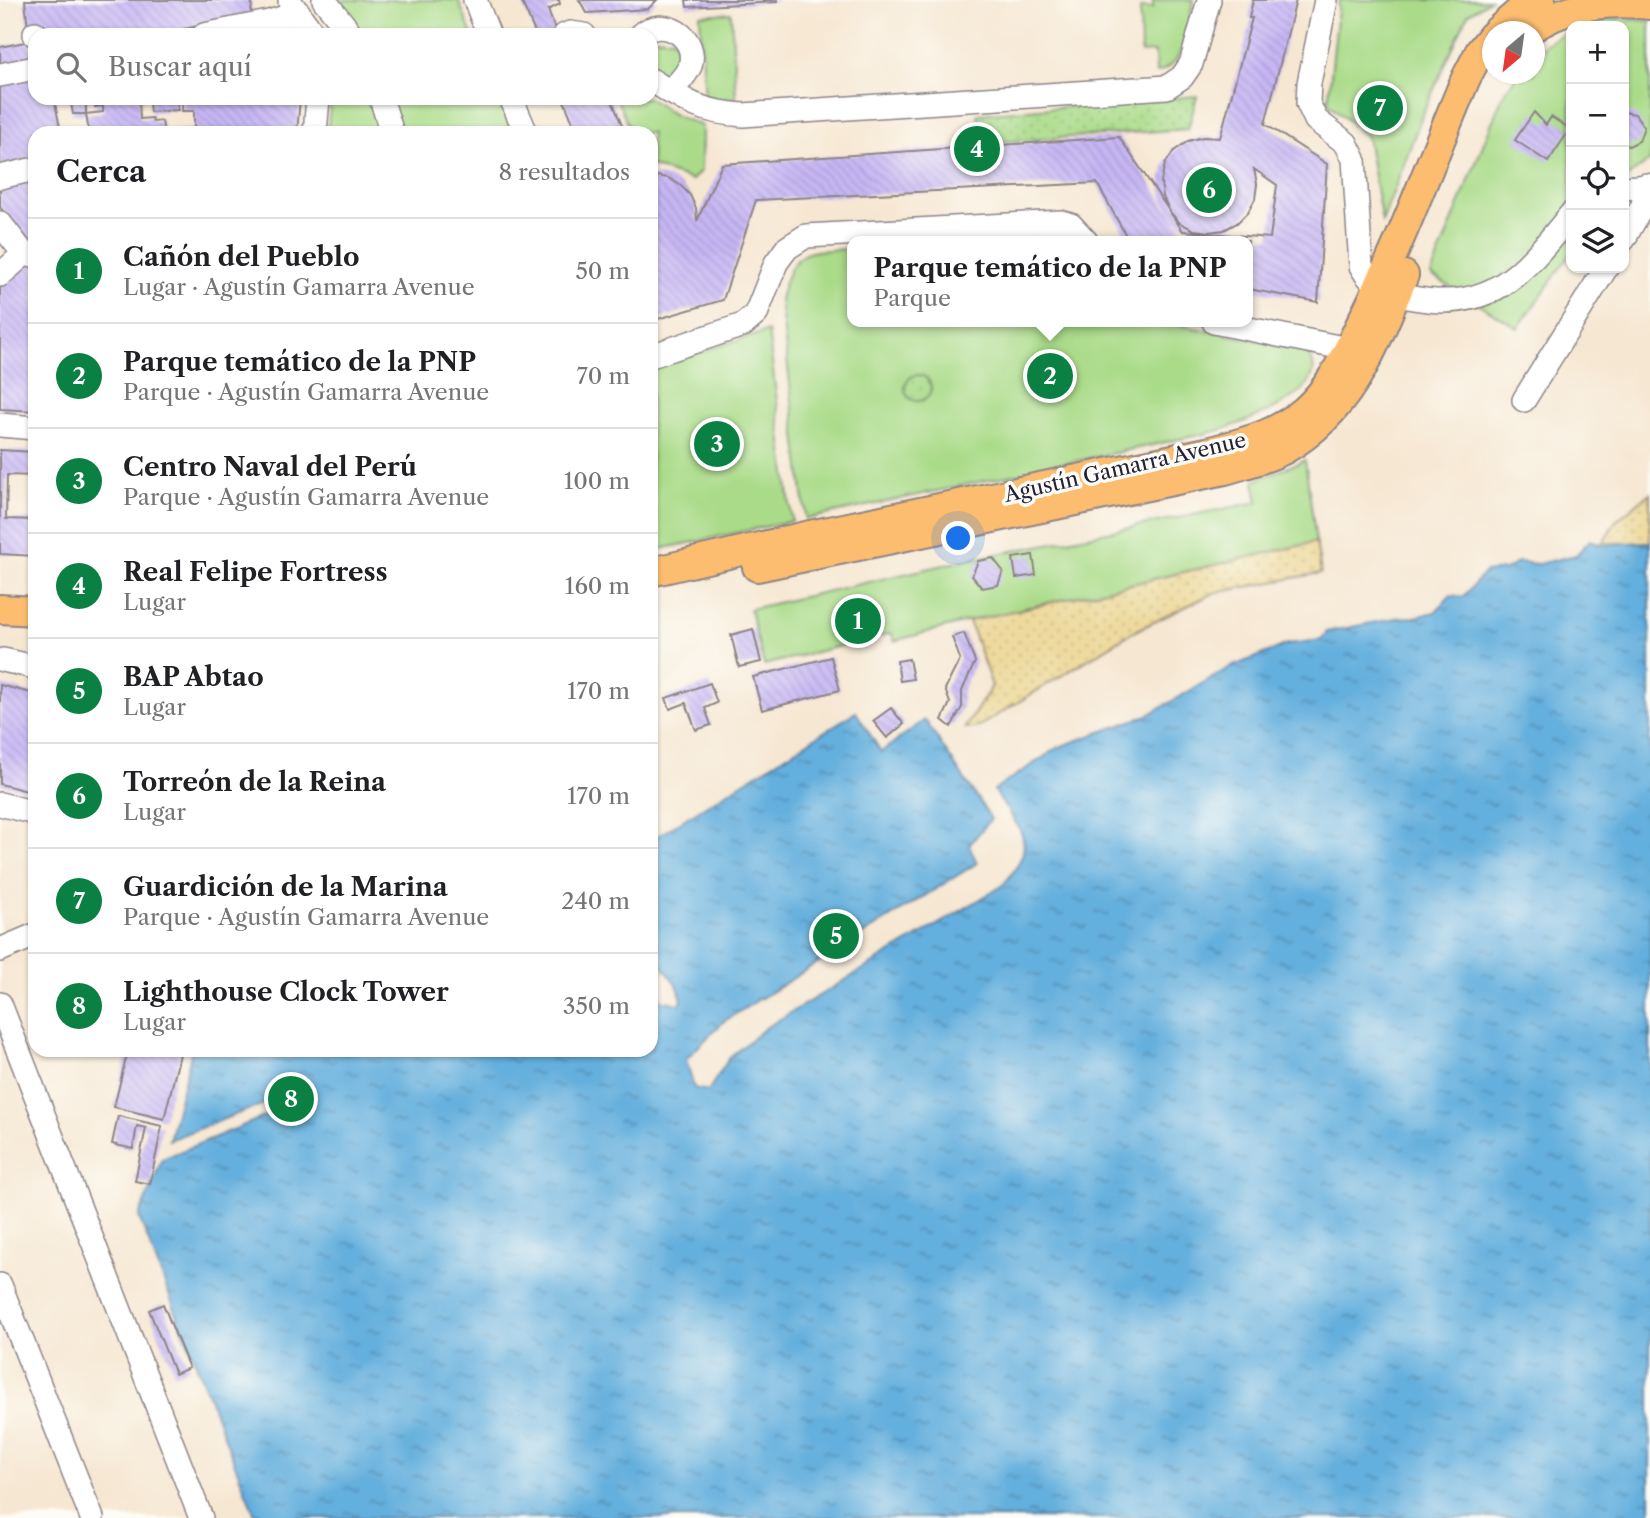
<!DOCTYPE html>
<html lang="es">
<meta charset="utf-8">
<style>
body{margin:0;font-family:"Libre Caslon Text",serif;background:#f6f6f6;color:#202124}
.controls{position:absolute;right:21px;top:21px;display:grid;overflow:hidden;border-radius:14px;box-shadow:0 2px 5px #0004}
.controls button{width:63px;height:63px;display:grid;place-items:center;padding:0;border:0;border-bottom:2px solid #e0e0e0;background:#fff;color:#202124;font:35px sans-serif}
.compass{position:absolute;left:1482px;top:21px;width:63px;height:63px;border-radius:50%;background:#fff;box-shadow:0 2px 5px #0004;rotate:209deg}
.you{position:absolute;left:959px;top:539px;width:24px;height:24px;margin:-18px;border:5px solid #fff;border-radius:50%;background:#1a73e8;box-shadow:0 0 0 10px #1a73e833}
.badge{display:grid;place-items:center;width:46px;height:46px;border-radius:50%;background:#0b8043;color:#fff;font-size:23px;font-weight:700}
.pin{position:absolute;translate:-50% -50%;border:4px solid #fff;box-shadow:0 2px 7px #0006}
.popup{position:absolute;left:847px;top:236px;width:406px;height:91px;box-sizing:border-box;display:grid;place-content:center;border-radius:14px;background:#fff;filter:drop-shadow(0 2px 5px #0005);font-size:23px;white-space:nowrap;color:#757577}
.popup b{font-size:26px;color:#202124}
.popup::after{content:'';position:absolute;left:50%;top:100%;margin-left:-14px;border:14px solid transparent;border-top-color:#fff}
.list{margin:0;padding:0;list-style:none}
h2{display:flex;justify-content:space-between;align-items:center;height:91px;margin:0;padding:0 28px;font-size:30px}
h2 small{font-size:23px;font-weight:400;color:#757577}
.list li{display:grid;grid-template-columns:46px 1fr auto;gap:21px;align-items:center;box-sizing:border-box;height:105px;padding:0 28px;border-top:2px solid #e0e0e0}
.list b{display:block;font-size:26px;white-space:nowrap}
.list p{margin:0;font-size:23px;white-space:nowrap;color:#757577}
.list em{font-size:23px;font-style:normal;color:#757577}
.icon{flex:none;width:38px;height:38px;fill:none;stroke:currentColor;stroke-width:2;stroke-linecap:round;stroke-linejoin:round}
.map{position:relative;flex:none;width:1650px;height:1518px;overflow:hidden}
.search{position:absolute;background:#fff;box-shadow:0 2px 5px #0004;left:28px;top:28px;width:630px;height:77px;display:flex;align-items:center;gap:18px;box-sizing:border-box;padding:0 24px;border-radius:21px;color:#757577;font-size:26px}
.panel{position:absolute;background:#fff;box-shadow:0 2px 5px #0004;left:28px;top:126px;width:630px;height:931px;border-radius:21px}
.map>svg:first-child{display:block}
.green{fill:#aadb89;stroke:#667e62;stroke-width:2}
.sand{fill:url(#sand-dots);stroke:#887e6c;stroke-width:2}
.garden{fill:url(#garden-dots);stroke:#667e62;stroke-width:2}
.water{fill:url(#water-ripples);stroke:#43688c;stroke-width:2}
.building{fill:url(#building-back-hatch);fill-rule:evenodd}
.lines{fill:none;stroke-linecap:round;stroke-linejoin:round}
.minor-casing{stroke:#8c8486;stroke-width:26}
.major-casing{stroke:#8c8486;stroke-width:32}
.minor{stroke:#fff;stroke-width:23}
.major{stroke:#fcbd6f;stroke-width:28}
.labels{text-anchor:middle;dominant-baseline:central;stroke-width:7;stroke-linejoin:round;paint-order:stroke}
.street-label{font-size:21px;fill:#22223b;stroke:#fdfcf7}
</style>
<div class="map">
<svg width="1650" height="1518" viewBox="0 0 1650 1518">
<defs>
<pattern id="sand-dots" width="8" height="8" patternUnits="userSpaceOnUse" patternTransform="scale(1.75)"><rect width="8" height="8" fill="#eeda9e"/><path d="M2 2h.1M6 6h.1" fill="none" stroke="#ccbb89" stroke-width="1.8" stroke-linecap="round"/></pattern>
<pattern id="garden-dots" width="8" height="8" patternUnits="userSpaceOnUse" patternTransform="scale(1.75)"><rect width="8" height="8" fill="#aadb89"/><path d="M2 2h.1M6 6h.1" fill="none" stroke="#92bc77" stroke-width="1.8" stroke-linecap="round"/></pattern>
<pattern id="water-ripples" width="26" height="14" patternUnits="userSpaceOnUse" patternTransform="scale(1.75)"><rect width="26" height="14" fill="#64afdd"/><path d="M2 4q2-2 4 0t4 0M15 11q2-2 4 0t4 0" fill="none" stroke="#528eb4"/></pattern>
<pattern id="building-back-hatch" width="6" height="6" patternUnits="userSpaceOnUse" patternTransform="scale(1.75)"><rect width="6" height="6" fill="#c6b6f4"/><path d="M-1 5l2 2M0 0l6 6M5-1l2 2" fill="none" stroke="#aa9cd2"/></pattern>
</defs>
<rect width="100%" height="100%" fill="#fdfcf7"/>
<filter id="ink" filterUnits="userSpaceOnUse"><feTurbulence type="fractalNoise" baseFrequency=".0143" numOctaves="2"/><feDisplacementMap in="SourceGraphic" scale="14" xChannelSelector="R" yChannelSelector="G"/><feConvolveMatrix kernelMatrix="1 2 1 2 8 2 1 2 1" color-interpolation-filters="sRGB"/></filter>
<filter id="wash" filterUnits="userSpaceOnUse"><feTurbulence type="fractalNoise" baseFrequency=".00686" numOctaves="4" result="noise"/><feDisplacementMap in="SourceGraphic" scale="28" xChannelSelector="R" yChannelSelector="G"/><feGaussianBlur stdDeviation="1.57" result="paint"/><feColorMatrix in="noise" values="0 0 0 0 0 0 0 0 0 0 0 0 0 0 0 0 0 1.4 0 .05"/><feComposite in="paint" operator="in"/></filter>
<g filter="url(#wash)">
<rect width="100%" height="100%" fill="#f6e7d2"/>
<path class="green" d="M333,0H458L472,35H360Z
M1153,0H1193C1188,27 1187,64 1156,73L1155,52L1141,53L1140,8H1153Z
M1339,0H1490L1468,14L1423,113L1382,222L1367,137L1328,103Z
M731,13L736,98L705,100L700,15Z
M1612,18L1650,21V161L1624,179V26H1576Z
M1571,29V253L1518,328L1431,275L1503,95L1518,74H1534L1535,54L1546,44Z
M656,37L674,39L682,56C676,72 667,77 651,70V39Z
M331,98H371L383,133H322V126H328Z
M389,98H498L512,133H401Z
M616,98H648L676,116L702,126L701,171L692,180L651,166V133H632Z
M852,249V322H1164L1304,350C1345,388 1243,423 1217,431L806,519L780,299C794,247 803,251 852,249Z
M768,331L792,521L651,551V367Z
M1305,460L1316,542L969,621L894,641L892,633L764,665L750,609L957,562L1258,502L1254,481Z"/>
<path class="sand" d="M1650,493V542L1602,544L1616,521Z
M1316,542L1321,573L1214,593L1133,632L976,728H965L992,686L969,621Z"/>
<path class="garden" d="M1197,96L1188,129L982,143L978,114Z
M905 388a13 13 0 1 1 26 0a13 13 0 1 1-26 0Z"/>
<path class="water" d="M1590,540L1602,544L1650,542V1518H256L139,1217L162,1159L300,1102L301,1099L295,1090L285,1088L277,1099L169,1140L192,1050H369L380,1056L389,1050H651V975L659,987L660,1000L680,1004L682,1000L678,987L651,950V840L856,712L881,752L925,720L991,819L969,845L977,863L723,1022L686,1059L694,1088L708,1091L730,1057L765,1028L1002,886C1041,842 1021,833 994,790L1059,747L1148,715L1229,668L1288,644L1321,640L1327,632L1396,618L1415,617L1435,612L1451,595L1463,597L1485,572L1505,570L1518,562L1538,564L1576,555Z"/>
<g id="blocks">
<path class="building" d="M25,0H252L251,16L152,35H40L28,29Z
M521,0H559L560,4L548,10L557,35H536Z
M579,0H657L648,9L587,13Z
M686,0H777V2L687,7Z
M1253,0H1296L1265,124L1327,164L1318,302L1248,289V241H1129L1097,183L756,200L723,300L651,321V175L668,178L680,185L690,195L696,208L697,221L722,164L1119,137L1183,231L1270,238L1277,185L1254,169L1257,184L1255,199L1248,212L1237,223L1224,230L1209,232L1194,230L1180,223L1170,212L1163,197L1161,181L1165,164L1174,151L1188,141L1203,137L1220,138L1252,18H1249Z
M30,41L34,58L0,65V47Z
M35,78V98H54L60,128L48,130V133H35V164L0,172V85Z
M70,98H142L143,101H139L140,119L152,118L153,122L162,121L164,133H89L86,114H73ZM95,101V107L103,106V112L86,114V102Z
M152,98H177L178,110L150,112L149,102L152,101Z
M183,98H300L297,133H175V131L194,129V111H182Z
M563,98H611L625,133H577Z
M1534,112L1546,125L1551,117L1570,129L1548,162L1515,140Z
M1624,112L1635,114L1644,127L1639,141L1629,146L1624,145Z
M24,177L28,185L35,183V248L28,247L0,207V189Z
M26,262L35,263V411L0,409V285Z
M0,450L35,452V476L7,475L6,519L35,520V556L0,554Z
M1033,555L1036,575L1016,578L1013,558Z
M993,558L1003,571L998,585L982,588L972,576L978,561Z
M753,629L761,662L739,667L731,635Z
M964,633L975,662L962,691V707L951,727L942,720L950,703L945,689L960,659L952,637Z
M831,657L840,690L762,710L753,677Z
M909,659L913,679L900,681L897,661Z
M710,683L717,703L705,708L711,725L696,730L686,703L670,709L666,698Z
M0,685L35,694V793L0,784Z
M891,708L904,724L887,738L873,721Z
M128,1050H181L164,1119L114,1107Z
M118,1116L162,1126L150,1184L135,1181L146,1128L137,1126L133,1149L112,1144Z
M163,1304L189,1368L175,1374L149,1310Z"/>
</g>
</g>
<g filter="url(#ink)">
<use href="#blocks" fill-opacity="0" stroke="#8c8486" stroke-width="2"/>
<g class="lines">
<g class="minor-casing">
<path id="minor" d="M324,0L352,35
M475,0L489,35
M1326,0L1309,83L1308,103L1316,120L1346,143L1354,159L1361,266C1372,287 1390,294 1413,298C1494,313 1524,271 1571,214
M290,2L314,35
M35,33V35
M204,35L269,22L299,13
M565,35L570,33L584,35
M641,35C663,15 699,37 690,66C686,76 677,84 670,92
M0,75L35,68
M651,80C686,102 701,112 743,115L1167,87L1182,77L1191,64L1209,0
M381,98L392,133
M511,98L526,133
M315,133L318,98
M0,177L35,169
M1624,188L1650,186
M0,223L24,254
M1624,239L1643,205L1646,185
M0,275L24,254L35,255
M1214,322L1348,349
M651,356L743,325L756,314L776,263L787,248L806,236L1061,222L1071,225L1086,241
M1524,400L1606,268
M0,425L35,428
M3,660L35,667
M0,804L35,813
M0,950L35,935
M0,1004L201,1518
M0,1285L92,1518"/>
</g>
<g class="major-casing">
<path id="major" d="M1496,32L1521,10L1541,0
M1526,32C1565,5 1603,0 1650,5
M757,567L1225,470C1245,464 1266,459 1285,449C1352,411 1376,343 1404,275
M651,572L810,535L1202,453C1239,444 1274,436 1304,411C1333,386 1347,351 1364,317C1402,240 1432,158 1466,78L1480,51L1492,36
M0,609L35,611"/>
</g>
<use href="#minor" class="minor"/>
<use href="#major" class="major"/>
</g>
</g>
<g class="labels">
<g class="street-label">
<text transform="translate(1125 467) rotate(-13)">Agustín Gamarra Avenue</text>
</g>
</g>
</svg>
<div class="controls">
<button>+</button>
<button>−</button>
<button><svg class="icon" aria-label="locate" viewBox="0 0 24 24"><circle cx="12" cy="12" r="6"/><path d="M12 2v4M12 18v4M2 12h4M18 12h4"/></svg></button>
<button><svg class="icon" aria-label="layers" viewBox="0 0 24 24"><path d="M12 4l9 5-9 5-9-5zM3 14l9 5 9-5"/></svg></button>
</div>
<svg class="compass" viewBox="-18 -18 36 36"><path d="M0-13l5 13h-10z" fill="#e53935"/><path d="M0 13l5-13h-10z" fill="#757577"/></svg>
<div class="you"></div>
<div class="pin badge" style="left:858px;top:621px">1</div>
<div class="pin badge" style="left:1050px;top:376px">2</div>
<div class="popup"><b>Parque temático de la PNP</b>Parque</div>
<div class="pin badge" style="left:717px;top:444px">3</div>
<div class="pin badge" style="left:977px;top:149px">4</div>
<div class="pin badge" style="left:836px;top:936px">5</div>
<div class="pin badge" style="left:1209px;top:190px">6</div>
<div class="pin badge" style="left:1380px;top:108px">7</div>
<div class="pin badge" style="left:291px;top:1099px">8</div>
<div class="search"><svg class="icon" aria-label="search" viewBox="0 0 24 24"><circle cx="10" cy="10" r="6"/><path d="M15 15l6 6"/></svg>Buscar aquí</div>
<section class="panel">
<h2>Cerca<small>8 resultados</small></h2>
<ul class="list">
<li><span class="badge">1</span><div><b>Cañón del Pueblo</b><p>Lugar · Agustín Gamarra Avenue</p></div><em>50 m</em></li>
<li><span class="badge">2</span><div><b>Parque temático de la PNP</b><p>Parque · Agustín Gamarra Avenue</p></div><em>70 m</em></li>
<li><span class="badge">3</span><div><b>Centro Naval del Perú</b><p>Parque · Agustín Gamarra Avenue</p></div><em>100 m</em></li>
<li><span class="badge">4</span><div><b>Real Felipe Fortress</b><p>Lugar</p></div><em>160 m</em></li>
<li><span class="badge">5</span><div><b>BAP Abtao</b><p>Lugar</p></div><em>170 m</em></li>
<li><span class="badge">6</span><div><b>Torreón de la Reina</b><p>Lugar</p></div><em>170 m</em></li>
<li><span class="badge">7</span><div><b>Guardición de la Marina</b><p>Parque · Agustín Gamarra Avenue</p></div><em>240 m</em></li>
<li><span class="badge">8</span><div><b>Lighthouse Clock Tower</b><p>Lugar</p></div><em>350 m</em></li>
</ul>
</section>
</div>
